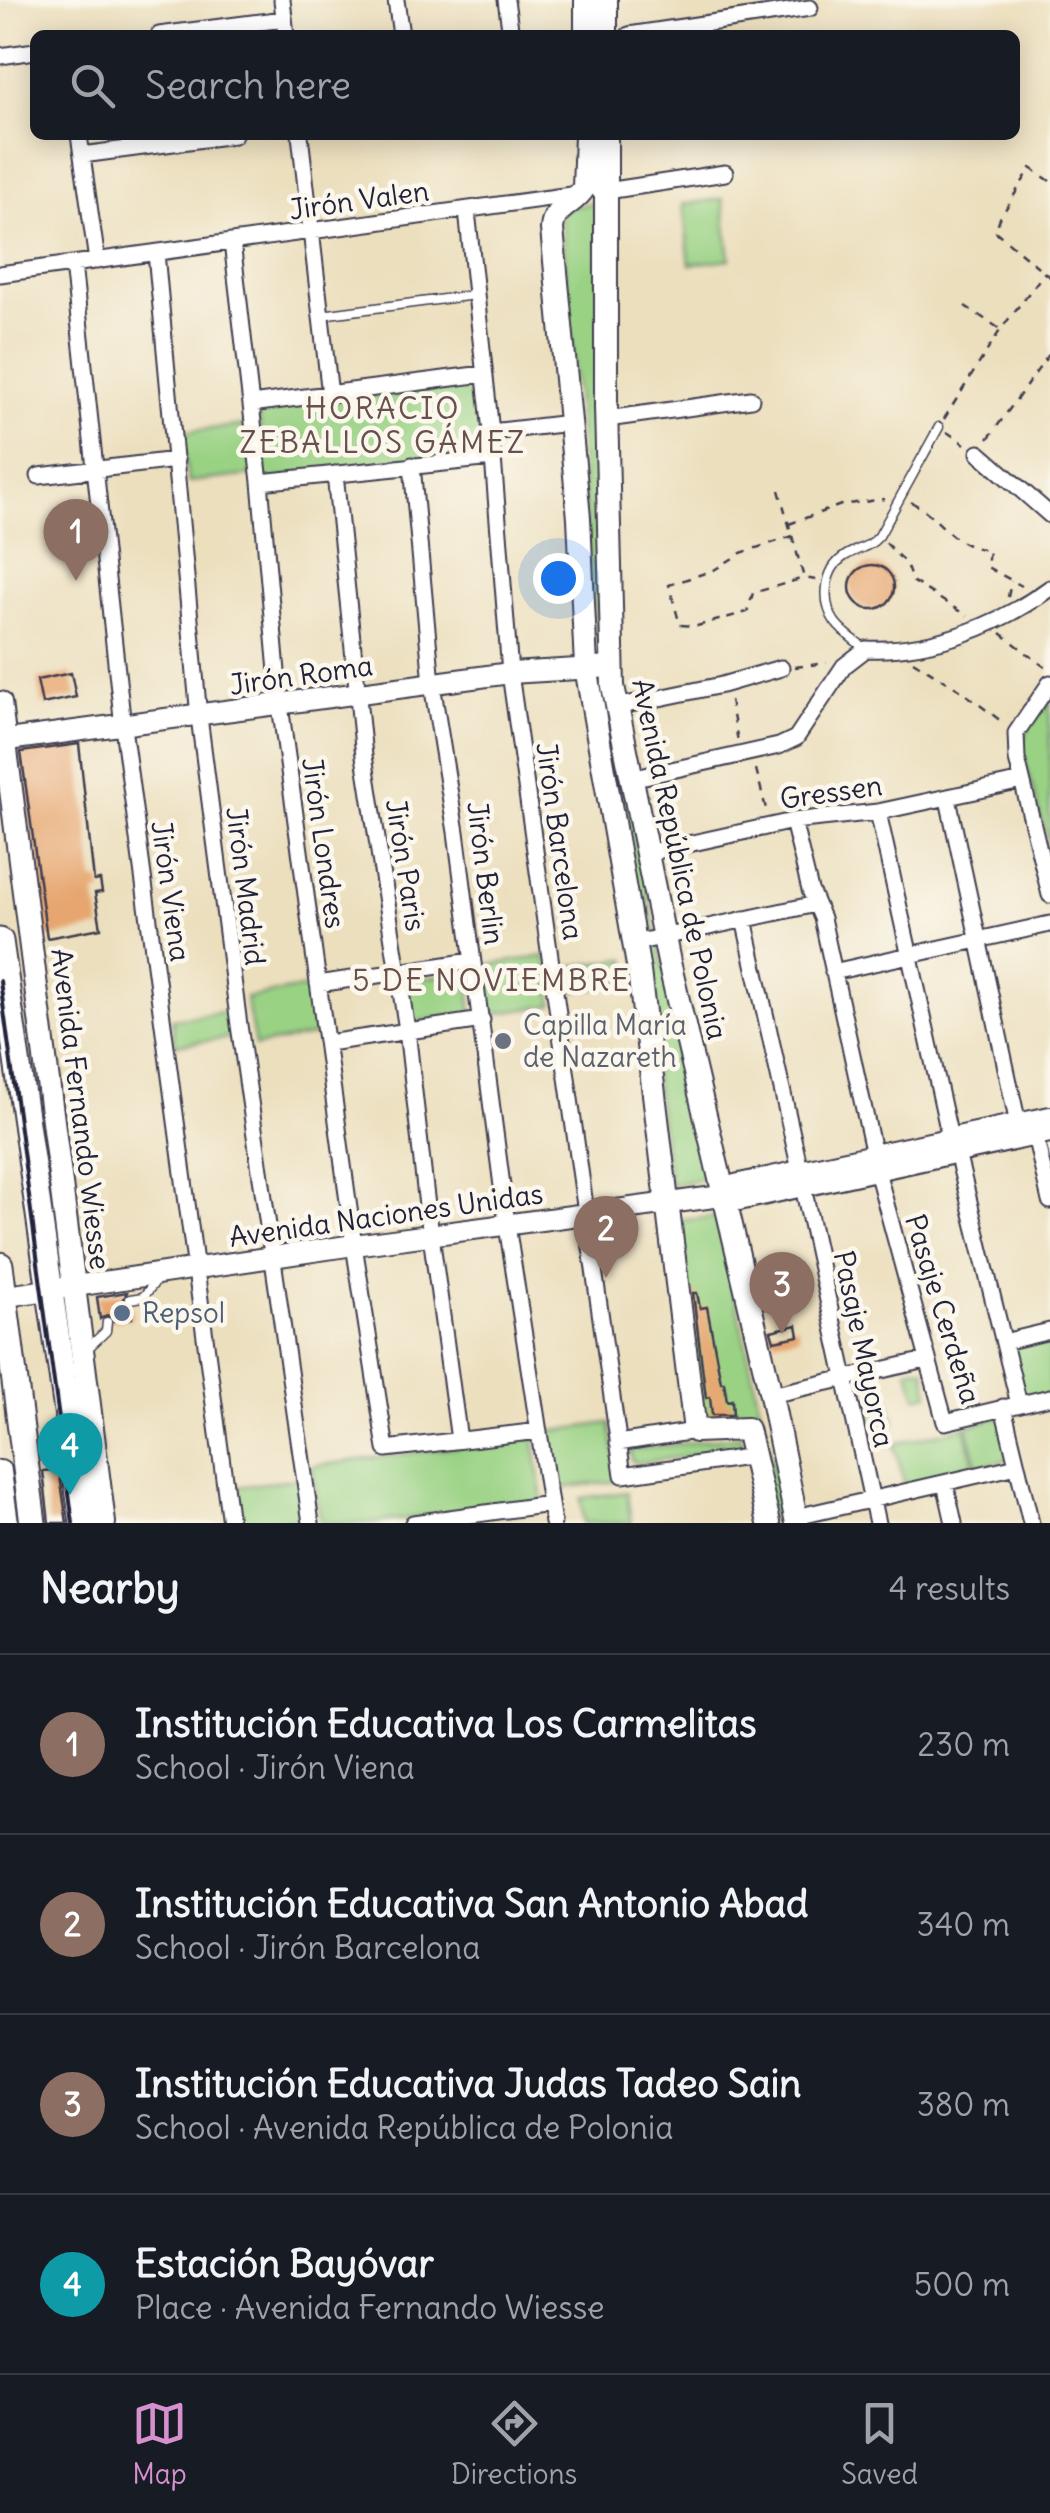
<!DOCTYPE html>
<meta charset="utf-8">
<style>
body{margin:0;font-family:Delius,sans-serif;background:#20242c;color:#f1f3f6}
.you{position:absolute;left:558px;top:578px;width:35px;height:35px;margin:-25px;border:8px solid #fff;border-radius:50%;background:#1a73e8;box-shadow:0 0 0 15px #1a73e833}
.badge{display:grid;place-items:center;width:65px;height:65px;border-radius:50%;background:#d690ce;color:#fff;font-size:32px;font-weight:700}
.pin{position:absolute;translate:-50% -82px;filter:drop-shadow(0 2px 5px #0008)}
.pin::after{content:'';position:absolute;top:52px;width:35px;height:30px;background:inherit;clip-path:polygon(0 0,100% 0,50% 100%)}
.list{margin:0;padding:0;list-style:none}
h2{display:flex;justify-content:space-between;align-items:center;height:130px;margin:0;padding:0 40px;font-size:42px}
h2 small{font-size:32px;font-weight:400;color:#9ea1a6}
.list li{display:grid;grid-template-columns:65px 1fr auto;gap:30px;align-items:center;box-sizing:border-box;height:180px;padding:0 40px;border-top:2px solid #363941}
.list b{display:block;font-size:38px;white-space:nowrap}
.list p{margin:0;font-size:32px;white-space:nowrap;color:#9ea1a6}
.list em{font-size:32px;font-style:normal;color:#9ea1a6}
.icon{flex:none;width:55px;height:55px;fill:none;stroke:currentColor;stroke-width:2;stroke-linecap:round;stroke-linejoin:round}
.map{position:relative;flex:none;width:1050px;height:1523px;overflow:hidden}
.search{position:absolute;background:#171b24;box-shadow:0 5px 25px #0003;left:30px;right:30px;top:30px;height:110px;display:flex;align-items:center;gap:25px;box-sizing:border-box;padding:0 35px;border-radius:15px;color:#9ea1a6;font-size:38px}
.sheet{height:850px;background:#171b24}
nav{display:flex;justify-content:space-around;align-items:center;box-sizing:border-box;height:140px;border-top:2px solid #363941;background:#171b24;font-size:28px;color:#9ea1a6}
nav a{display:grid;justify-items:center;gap:5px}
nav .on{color:#d690ce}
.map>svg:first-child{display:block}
.green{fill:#9ad284;stroke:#5e7a60;stroke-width:2.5}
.building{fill:#e7a66f}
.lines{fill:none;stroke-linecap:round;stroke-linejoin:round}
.service-casing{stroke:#403e4f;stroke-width:11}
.minor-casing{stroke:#403e4f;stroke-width:19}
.tertiary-casing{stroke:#403e4f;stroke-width:24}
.secondary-casing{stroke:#403e4f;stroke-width:26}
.primary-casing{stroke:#403e4f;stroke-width:29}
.path{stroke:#403e4f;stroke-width:2.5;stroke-dasharray:8 8;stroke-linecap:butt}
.service{stroke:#fff;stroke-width:8}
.minor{stroke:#fff;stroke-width:15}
.tertiary{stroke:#fff;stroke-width:20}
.secondary{stroke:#fff;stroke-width:22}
.primary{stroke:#fff;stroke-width:25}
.rail{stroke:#22223b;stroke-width:4}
.worship-dot{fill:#6b7280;stroke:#fbf7ec;stroke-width:4}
.service-dot{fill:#5c6f8a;stroke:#fbf7ec;stroke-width:4}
.labels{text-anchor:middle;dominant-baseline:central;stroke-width:9;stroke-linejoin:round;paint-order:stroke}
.street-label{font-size:28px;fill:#22223b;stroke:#fbf7ec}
.worship-label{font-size:28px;fill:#5b616d;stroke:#fbf7ec;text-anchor:start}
.service-label{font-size:28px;fill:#4e5e75;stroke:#fbf7ec;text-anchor:start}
.neighbourhood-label{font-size:30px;letter-spacing:2.5px;fill:#67504d;stroke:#fbf7ec}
</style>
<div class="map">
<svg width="1050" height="1523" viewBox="0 0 1050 1523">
<rect width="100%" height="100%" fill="#fbf7ec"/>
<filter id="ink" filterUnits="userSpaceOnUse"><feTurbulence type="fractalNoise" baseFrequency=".01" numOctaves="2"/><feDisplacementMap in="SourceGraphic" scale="20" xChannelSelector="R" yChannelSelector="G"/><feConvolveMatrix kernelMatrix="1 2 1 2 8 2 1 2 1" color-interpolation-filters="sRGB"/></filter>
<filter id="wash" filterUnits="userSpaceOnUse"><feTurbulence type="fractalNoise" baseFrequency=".0048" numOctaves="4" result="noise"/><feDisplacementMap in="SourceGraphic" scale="40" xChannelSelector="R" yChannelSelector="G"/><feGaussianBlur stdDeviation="2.25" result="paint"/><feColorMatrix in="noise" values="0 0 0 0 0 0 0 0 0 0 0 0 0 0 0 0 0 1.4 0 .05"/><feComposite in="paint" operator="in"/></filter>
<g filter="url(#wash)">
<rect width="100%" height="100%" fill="#ecdfbe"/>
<path class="green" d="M723,199L730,259L690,264L683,204Z
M594,203L598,206L604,658L598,659L561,215L571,207Z
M476,383L484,456L263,480L259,408Z
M247,425L253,475L188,482L182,432Z
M598,689L606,693L708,1178L670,1185Z
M1050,701V849L1020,744L1031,724Z
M546,956L553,1005L487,1015L480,966Z
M626,959L629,983L568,992L564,967Z
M468,973L472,1015L411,1022L406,980Z
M308,987L317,1035L255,1046L246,998Z
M232,1011L236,1037L175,1045L172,1019Z
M717,1217L786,1523H773L749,1424L699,1421L674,1221Z
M1050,1333V1395L1021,1402L1007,1343Z
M912,1368L925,1369L929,1394L917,1397L908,1370Z
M875,1393H887L895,1420L893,1425L870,1430L865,1402Z
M1002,1416L1012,1458L978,1468L967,1426Z
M610,1423L619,1481L553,1489L545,1432Z
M965,1427L975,1468L905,1486L894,1444Z
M740,1436L746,1449L636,1463L632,1461L630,1450Z
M534,1437L543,1502L373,1523H321L312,1466Z
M300,1478L306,1519L241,1523L236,1487Z
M627,1492L631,1523H584L581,1498Z"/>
<g id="blocks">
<path class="building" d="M850 587a22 22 0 1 1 44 0a22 22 0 1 1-44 0Z
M71,673L76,697L42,704L37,680Z
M79,744L94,881L100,880L102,892L95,893L101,928L47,938L21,752Z
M127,1292L123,1301L131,1306L132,1318L114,1321L107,1315L100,1319L97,1297Z
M693,1293H697L700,1308L707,1307L721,1382H724L727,1401L732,1400L733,1415H712L710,1397L706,1398Z
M797,1325L799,1336L774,1341L771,1331Z
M59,1469L67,1523H49L43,1471Z"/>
</g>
</g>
<g filter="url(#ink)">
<use href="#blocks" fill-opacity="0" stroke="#403e4f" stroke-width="2.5"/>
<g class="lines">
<g class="service-casing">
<path id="service" d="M321,315L475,295
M866,649C856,641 843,633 835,622C822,603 823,570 845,556C857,548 869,548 879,536L939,427
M130,1299L143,1297L160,1276
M86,1350L106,1331L107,1322"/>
</g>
<g class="minor-casing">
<path id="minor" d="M282,0L286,35
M396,0L401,35
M506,0L511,35
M159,35L284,19
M629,35L810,8
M0,56L35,51
M79,135L97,261
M300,135L330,395
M82,155L234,135
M600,192L725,173
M467,211L491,432L510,673L623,1475L755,1456
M232,242L260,482L280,705L354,1245L386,1449L539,1431
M156,253L199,717L239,1025L311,1523
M73,264L123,727L230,1523
M0,274L578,194
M251,404L483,374
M607,419L751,399
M491,432L570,423
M979,453L1050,515
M412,465L432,684L456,832L508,1232L553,1523
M335,474L364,756L407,1030L427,1206L459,1440
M39,476L176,460
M260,482L493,458
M1050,683L1016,733L1017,759L1050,895
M616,707L722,685L781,668
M631,779L779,746L796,738L844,666L866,649C931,652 998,626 1050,588
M948,799L1018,1124
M878,812L950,1138
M793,821L810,890L822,918L874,1155
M647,853L793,821L878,812L1022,781
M744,919L800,1170
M634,943L816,904
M833,972L1050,924
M318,984L472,961
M328,1043L482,1020
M1035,1135L1050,1201
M957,1153L1019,1404
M877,1171L945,1422L1050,1397
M803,1187L877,1523
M1004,1342L1050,1331
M771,1395L926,1360
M1003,1407L1031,1523
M618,1443L695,1431
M945,1483L954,1523
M796,1517L1017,1466
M413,1523L550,1504"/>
</g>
<g class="tertiary-casing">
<path id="tertiary" d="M0,741L510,673L611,667
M729,1195L735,1185L1050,1117
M0,1297L354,1245L729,1195L739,1200L1050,1132"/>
</g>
<g class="secondary-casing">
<path id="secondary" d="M586,0V35
M606,0V35
M586,135L584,188C573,206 554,205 552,229L579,518L586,667L639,971L695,1431L747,1429L769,1523
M606,135V407L613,686L669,962L771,1395L797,1523
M0,703L104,1523
M0,1472L7,1523"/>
</g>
<g class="primary-casing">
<path id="primary" d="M0,941L83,1523
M0,1265L33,1523"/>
</g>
<path class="path" d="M1050,181L1031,168L1000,218L995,231L1050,277
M965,306L1000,329
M944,419L1001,329L1045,272
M947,432L965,444
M988,439L1050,353
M779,490L804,578L817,580
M911,502C944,519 948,546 989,550L987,567L1022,586
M789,524L841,505L885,499
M793,536L741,553L714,570L669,585L680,625L697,626L747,612L753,593L804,578
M886,543L906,564L912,581L967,616
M1008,597L1011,581
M1001,633L1046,668
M913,661L960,690L1005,724
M795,667L827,663
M730,700L738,741
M756,769L766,809"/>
<use href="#service" class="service"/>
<use href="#minor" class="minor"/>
<use href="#tertiary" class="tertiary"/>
<use href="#secondary" class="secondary"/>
<use href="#primary" class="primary"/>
<path class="rail" d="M0,981L73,1523"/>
</g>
</g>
<circle class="worship-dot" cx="503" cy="1041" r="10"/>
<circle class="service-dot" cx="122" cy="1313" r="10"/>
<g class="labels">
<g class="street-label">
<text transform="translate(359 200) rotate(-8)">Jirón Valen</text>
<text transform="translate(301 675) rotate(-8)">Jirón Roma</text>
<text transform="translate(831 792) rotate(-8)">Gressen</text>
<text transform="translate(560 841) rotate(82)">Jirón Barcelona</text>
<text transform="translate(324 843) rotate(82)">Jirón Londres</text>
<text transform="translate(680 859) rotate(78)">Avenida República de Polonia</text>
<text transform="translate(406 865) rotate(81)">Jirón Paris</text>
<text transform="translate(486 873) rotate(83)">Jirón Berlin</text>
<text transform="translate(246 886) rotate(83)">Jirón Madrid</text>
<text transform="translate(171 891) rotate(82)">Jirón Viena</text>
<text transform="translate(81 1109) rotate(83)">Avenida Fernando Wiesse</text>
<text transform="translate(386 1215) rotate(-8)">Avenida Naciones Unidas</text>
<text transform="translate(943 1309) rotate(73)">Pasaje Cerdeña</text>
<text transform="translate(864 1349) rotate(78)">Pasaje Mayorca</text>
</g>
<g class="worship-label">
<text x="523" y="1025">Capilla María<tspan x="523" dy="32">de Nazareth</tspan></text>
</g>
<g class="service-label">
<text x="142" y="1313">Repsol</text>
</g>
<g class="neighbourhood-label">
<text x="383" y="408">HORACIO<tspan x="383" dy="34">ZEBALLOS GÁMEZ</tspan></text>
<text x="492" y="980">5 DE NOVIEMBRE</text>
</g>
</g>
</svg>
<div class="you"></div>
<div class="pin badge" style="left:76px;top:581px;background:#8d6e63">1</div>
<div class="pin badge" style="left:606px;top:1278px;background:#8d6e63">2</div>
<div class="pin badge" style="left:782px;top:1334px;background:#8d6e63">3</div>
<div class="pin badge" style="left:70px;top:1495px;background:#0f9aa8">4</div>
<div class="search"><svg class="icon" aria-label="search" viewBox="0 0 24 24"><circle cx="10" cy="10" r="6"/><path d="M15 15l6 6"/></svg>Search here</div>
</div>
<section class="sheet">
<h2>Nearby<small>4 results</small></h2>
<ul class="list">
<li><span class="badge" style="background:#8d6e63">1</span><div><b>Institución Educativa Los Carmelitas</b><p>School · Jirón Viena</p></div><em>230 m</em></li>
<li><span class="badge" style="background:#8d6e63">2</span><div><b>Institución Educativa San Antonio Abad</b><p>School · Jirón Barcelona</p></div><em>340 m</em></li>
<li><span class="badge" style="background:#8d6e63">3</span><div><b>Institución Educativa Judas Tadeo Sain</b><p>School · Avenida República de Polonia</p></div><em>380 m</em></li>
<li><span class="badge" style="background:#0f9aa8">4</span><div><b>Estación Bayóvar</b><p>Place · Avenida Fernando Wiesse</p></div><em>500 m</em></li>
</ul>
</section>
<nav>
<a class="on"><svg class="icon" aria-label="map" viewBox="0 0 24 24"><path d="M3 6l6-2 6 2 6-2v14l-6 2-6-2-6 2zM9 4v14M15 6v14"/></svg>Map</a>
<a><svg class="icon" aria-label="directions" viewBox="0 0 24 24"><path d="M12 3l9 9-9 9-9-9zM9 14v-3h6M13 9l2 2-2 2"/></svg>Directions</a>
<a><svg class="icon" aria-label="saved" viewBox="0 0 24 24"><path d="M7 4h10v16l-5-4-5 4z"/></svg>Saved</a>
</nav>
